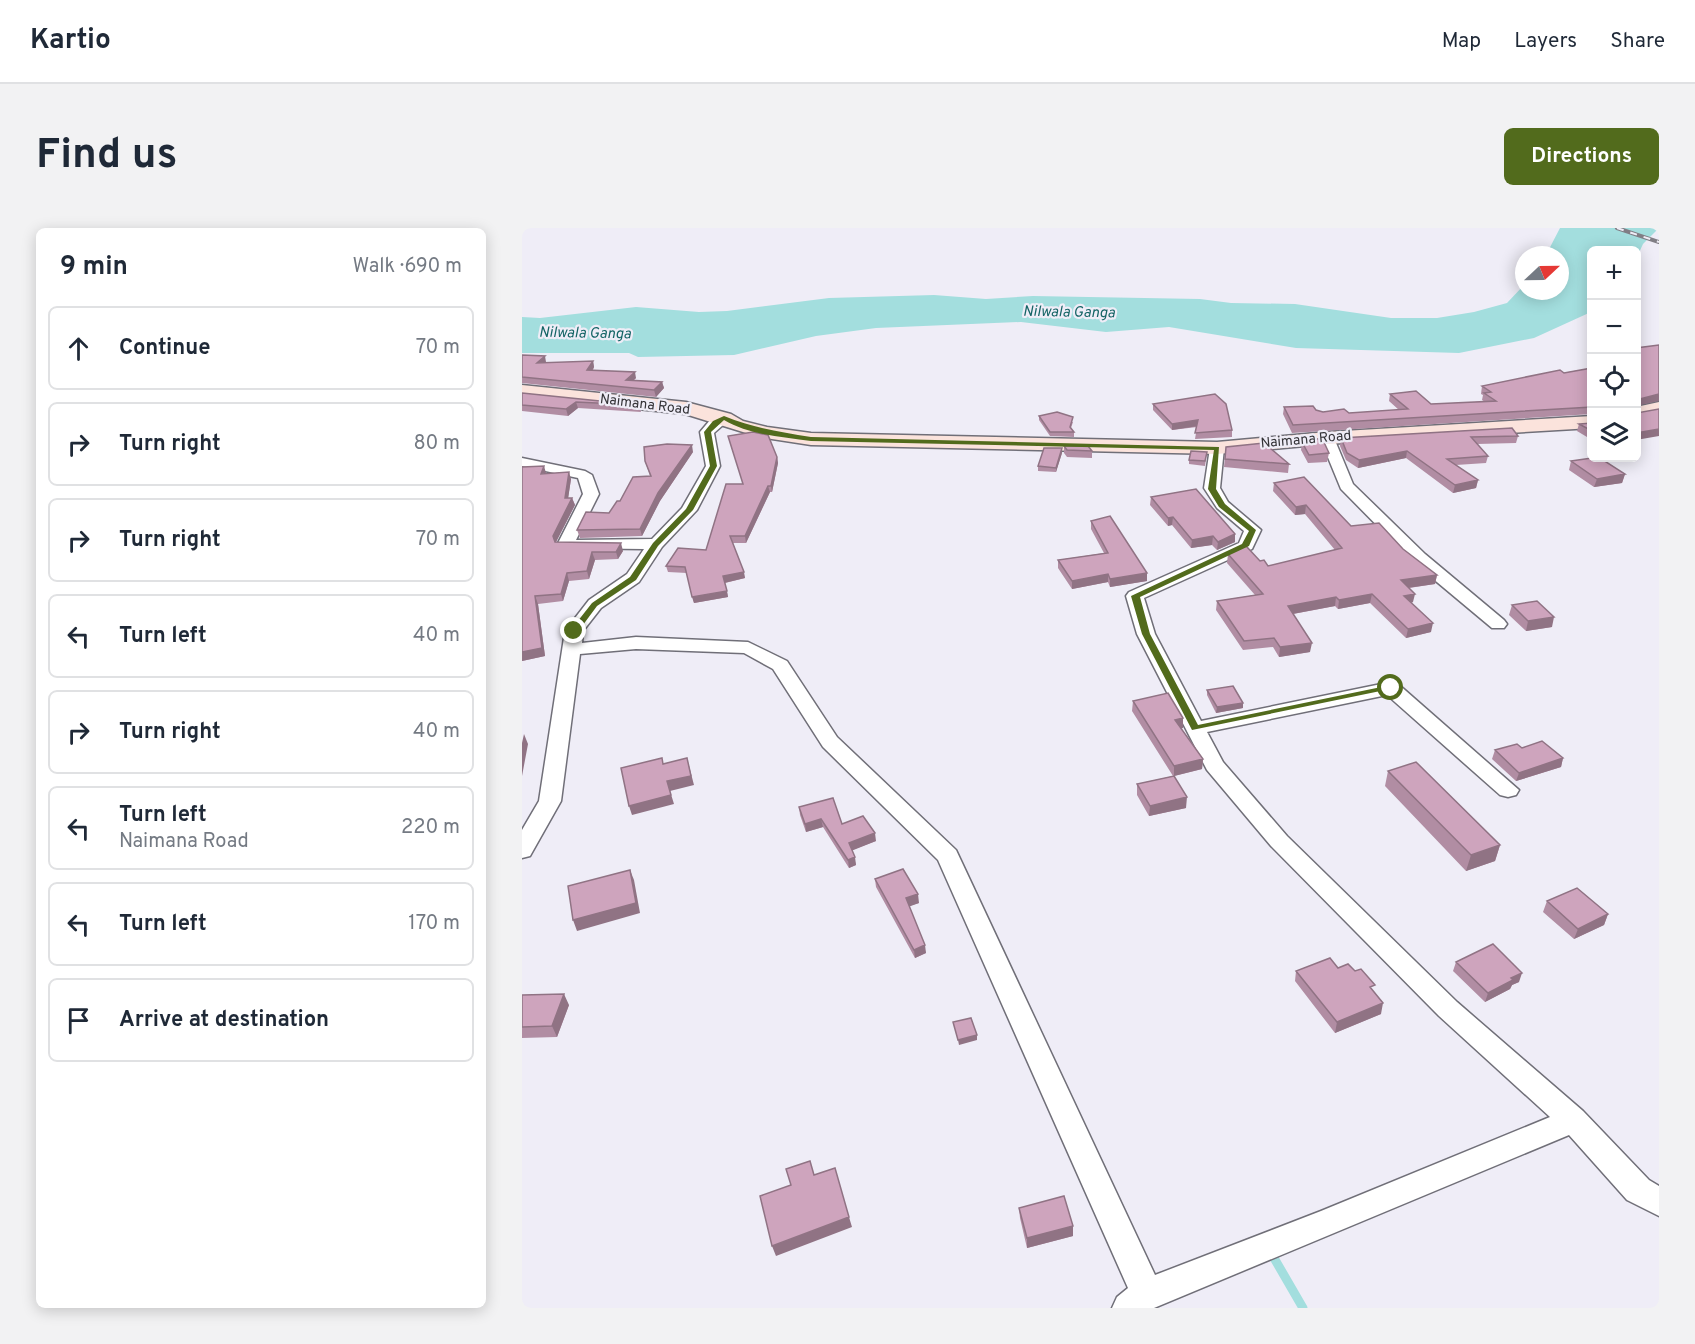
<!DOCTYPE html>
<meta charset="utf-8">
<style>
body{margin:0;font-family:Overpass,sans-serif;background:#f2f2f3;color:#1f2937}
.controls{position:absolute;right:18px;top:18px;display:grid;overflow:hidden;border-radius:9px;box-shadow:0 3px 15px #0003}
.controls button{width:54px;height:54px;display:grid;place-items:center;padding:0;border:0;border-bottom:2px solid #e0e1e3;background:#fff;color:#1f2937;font:30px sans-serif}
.compass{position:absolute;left:993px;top:18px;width:54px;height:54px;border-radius:50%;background:#fff;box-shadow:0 3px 15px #0003;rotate:68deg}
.stop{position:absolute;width:18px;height:18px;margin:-14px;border:4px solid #526b1c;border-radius:50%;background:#fff}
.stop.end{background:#526b1c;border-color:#fff;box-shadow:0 2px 6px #0008}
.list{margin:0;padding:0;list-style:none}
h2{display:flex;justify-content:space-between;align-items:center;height:78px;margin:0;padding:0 24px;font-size:26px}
h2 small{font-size:20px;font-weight:400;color:#747a83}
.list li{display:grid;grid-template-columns:39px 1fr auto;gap:18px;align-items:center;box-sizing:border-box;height:84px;margin:0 12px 12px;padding:0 12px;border:2px solid #e0e1e3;border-radius:9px}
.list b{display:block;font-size:22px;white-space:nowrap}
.list p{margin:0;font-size:20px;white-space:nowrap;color:#747a83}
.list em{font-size:20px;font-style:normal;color:#747a83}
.icon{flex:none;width:33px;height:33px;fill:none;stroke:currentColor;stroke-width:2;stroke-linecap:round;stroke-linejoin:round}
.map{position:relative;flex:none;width:1137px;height:1080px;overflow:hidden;border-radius:9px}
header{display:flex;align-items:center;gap:36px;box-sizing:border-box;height:84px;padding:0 30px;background:#fff;border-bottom:2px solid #e0e1e3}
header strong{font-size:28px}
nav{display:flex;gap:33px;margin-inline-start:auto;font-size:21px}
.intro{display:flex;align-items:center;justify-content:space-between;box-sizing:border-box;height:144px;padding:0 36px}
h1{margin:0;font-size:42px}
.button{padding:15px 27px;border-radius:9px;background:#526b1c;color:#fff;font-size:21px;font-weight:700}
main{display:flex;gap:36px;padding:0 36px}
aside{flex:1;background:#fff;border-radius:9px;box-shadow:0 3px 15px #0003}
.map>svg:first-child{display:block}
.water{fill:#a3dede}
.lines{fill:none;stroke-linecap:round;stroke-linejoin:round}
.stream{stroke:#a3dede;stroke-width:9}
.street-casing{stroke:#706f78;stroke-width:3}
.secondary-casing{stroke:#706f78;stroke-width:3}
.street{fill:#fff;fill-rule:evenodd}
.secondary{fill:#fbe3dc;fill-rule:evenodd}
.rail-casing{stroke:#807e85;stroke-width:4}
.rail{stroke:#efedf7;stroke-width:2;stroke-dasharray:7;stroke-linecap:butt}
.wall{fill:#b18da3}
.shaded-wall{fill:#907384}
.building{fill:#cea4bd;stroke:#907384;stroke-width:1.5}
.route{fill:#526b1c}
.labels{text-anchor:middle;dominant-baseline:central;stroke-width:4.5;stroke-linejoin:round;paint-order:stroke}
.far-street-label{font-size:14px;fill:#343337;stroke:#efedf7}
.far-water-label{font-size:15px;font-style:italic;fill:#146465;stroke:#efedf7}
</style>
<header>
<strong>Kartio</strong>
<nav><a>Map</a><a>Layers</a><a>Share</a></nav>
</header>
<div class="intro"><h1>Find us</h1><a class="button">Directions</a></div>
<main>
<aside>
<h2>9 min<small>Walk · 690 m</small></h2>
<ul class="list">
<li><svg class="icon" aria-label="ahead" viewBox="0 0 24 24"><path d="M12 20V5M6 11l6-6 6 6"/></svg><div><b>Continue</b></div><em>70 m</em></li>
<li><svg class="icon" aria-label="right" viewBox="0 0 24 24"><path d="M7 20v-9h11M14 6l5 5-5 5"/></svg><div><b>Turn right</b></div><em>80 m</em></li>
<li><svg class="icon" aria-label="right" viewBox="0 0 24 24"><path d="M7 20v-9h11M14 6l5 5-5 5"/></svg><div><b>Turn right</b></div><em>70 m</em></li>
<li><svg class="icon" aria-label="left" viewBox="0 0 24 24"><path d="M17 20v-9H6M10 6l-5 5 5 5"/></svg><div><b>Turn left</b></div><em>40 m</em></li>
<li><svg class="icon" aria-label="right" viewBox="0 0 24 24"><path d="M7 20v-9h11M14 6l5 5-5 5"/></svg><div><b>Turn right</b></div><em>40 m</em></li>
<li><svg class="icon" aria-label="left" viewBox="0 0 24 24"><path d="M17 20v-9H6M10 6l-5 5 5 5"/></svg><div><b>Turn left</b><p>Naimana Road</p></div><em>220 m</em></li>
<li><svg class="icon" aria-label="left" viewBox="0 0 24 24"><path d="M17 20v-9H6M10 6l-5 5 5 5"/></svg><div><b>Turn left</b></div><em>170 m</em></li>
<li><svg class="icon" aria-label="arrive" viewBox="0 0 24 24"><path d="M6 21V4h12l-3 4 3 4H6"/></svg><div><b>Arrive at destination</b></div></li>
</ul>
</aside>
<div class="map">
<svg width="1137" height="1080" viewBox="0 0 1137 1080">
<rect width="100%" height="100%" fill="#efedf7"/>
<path class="water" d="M1038,0H1137L1121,16L1115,29L1114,22H1070L1069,84L1012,110L937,125L774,120L647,99L584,104L499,94L354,100L294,108L212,127L116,129L107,125H0V89L18,90L114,79L177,84L205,83L307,70L412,67L464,71L511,68L678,71L709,75L773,76L869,90H915L952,84L985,75L1002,57V63H1038V27H1024Z"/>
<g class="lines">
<path class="stream" d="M748,1023L781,1080"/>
<g class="street-casing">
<path id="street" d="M202,186L209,190L192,205L198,238L175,282L140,319L117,354L79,380L61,403L60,415L114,409L226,414L265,433L315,509L434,622L633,1047L799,983L1028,889L917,788L749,618L685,542L615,406L604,368L607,364L717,315L722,303L695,280L682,260L688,220L695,216L702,220L698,260L706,274L739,302L730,321L622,370L633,406L679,493L869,454L876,456L997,562L994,567L986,569L978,567L865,467L685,504L701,534L765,608L935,774L1061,883L1127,952L1137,958V988L1105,972L1047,907L632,1080H590L595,1069L606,1060L416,632L301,519L251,441L222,425L114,421L58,426L39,573L8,628L0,630V602L17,573L43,403L67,372L105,346L122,321L37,320L35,317L61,266L56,250L0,238V230L63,243L70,247L77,266L54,312L130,311L160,280L184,238L178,204L189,191Z
M805,206L812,210L831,256L903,326L982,392L985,396L982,400H970L891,334L819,261L798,210Z"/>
</g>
<g class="secondary-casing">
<path id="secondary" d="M0,157L164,174L209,186L221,193L245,199L289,205L695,214L805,204L1070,188V200L805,216L695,226L289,217L237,209L163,186L0,169Z
M1137,174V186L1114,191V179Z"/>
</g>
<use href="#street" class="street"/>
<use href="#secondary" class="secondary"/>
<g class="rail-casing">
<path id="rail" d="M1095,0L1137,14"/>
</g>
<use href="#rail" class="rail"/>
</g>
<path class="wall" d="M0,127L24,135L71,133L72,139L71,142L114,150L112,152L140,154L142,160L134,169L0,155Z
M1070,140V186L770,205L761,186L762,179L794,182L801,184L827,185L877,182L867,173L868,166L909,176L963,174L960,172L961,167L959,166L960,158Z
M0,165L117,177L119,184L56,180L46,188L0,183Z
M631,176L710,202V209L673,211L675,199L650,202L631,182Z
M517,188L551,194L549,200L552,204V209L528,208L517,192Z
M1070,195V212L1055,203L1057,196Z
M206,208L255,229L256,235L250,264H248L224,315H211L223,350L203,355L206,369L172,375L165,345L146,344L144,338L184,322L221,256Z
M996,208L994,215L955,216L966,228L964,235L934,237L956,252L954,260L931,265L884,230L836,240L824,232L818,218L819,210Z
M780,214L807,225L805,234L786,235L779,222Z
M542,218L570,223V230L545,229L542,225Z
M704,219L767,236L766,245L702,239Z
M171,224L138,273L120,308L58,310L55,302L87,285L98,273L128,248L123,233Z
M685,224L683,238L667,236V232Z
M540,225L534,244L516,243V238Z
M1049,233L1103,246L1100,255L1072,259L1047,242Z
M24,246L49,251L46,270H50L53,277L34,314L101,323L96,331L73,332L67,351L47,353L41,373L16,376L23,428L0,433Z
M752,255L829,298L881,321L915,347L913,356L887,360L891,374L889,375L909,404L884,410L848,375L816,381L813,378L771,386L788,424L757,429L751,419L721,422L694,382L695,373L733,367L705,335L706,326L738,333L746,338L813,322L783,286L773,287L751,263Z
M629,269L713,306V314L695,322L690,317L669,320L650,297L646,298L628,277Z
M569,293L625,353L588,359L586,354L550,361L536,340V332L582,325L569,301Z
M990,377L1030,399L1004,403L987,387Z
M685,462L721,480L694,485L685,467Z
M611,473L661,490V500H659L681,531L680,541L652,548L664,580L627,588L615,567V556L651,548L610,483Z
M1000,520L1041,530L1039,539L994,553L970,531L973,522Z
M866,543L978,617L973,633L944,643L863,558Z
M277,579L320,596L354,613L330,622L334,637L327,640L301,599L284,604L278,587Z
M353,651L397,675L387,678L404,725L393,730L354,659Z
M1025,673L1086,686L1082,697L1052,711L1021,684Z
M934,734L997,754L990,757L988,761L963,774L931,743Z
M816,740L852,764L859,786L813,805L773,753L774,743Z
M0,767L47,777L35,809L0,810Z
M497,980L551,998V1008L505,1020L498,990Z"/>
<path class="shaded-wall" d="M23,128L24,134L15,135Z
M71,133L72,139L67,148L65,142Z
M113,144L114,150L105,158L104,152Z
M140,154L142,160L134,169L132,162Z
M1137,166V173L1114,178V172Z
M54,174L56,180L46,188L44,181Z
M676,192V198L650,202V196Z
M1137,201V208L1114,212V205Z
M170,217L171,224L138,273L120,308L118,301L136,265Z
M540,220V225L534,244V240Z
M885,223L884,230L836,240L837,232Z
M255,229L256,235L250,264L249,258Z
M22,238L24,245L19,246Z
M47,244L49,251L45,278L43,270Z
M1103,246L1100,255L1072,259L1075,251Z
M956,252L954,260L931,265L933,257Z
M246,258L248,264L224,315L223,308Z
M50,270L53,277L33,316L31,308Z
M784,277L783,286L773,287L774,279Z
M651,289L650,297L646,298V290Z
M713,306V314L695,322L696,314Z
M691,308L690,317L669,320L670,312Z
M99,315L101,323L96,331L94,324Z
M70,324L73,332L67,351L65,343Z
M222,344L223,350L202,355L201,348Z
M45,345L47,353L41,373L39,366Z
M625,345V353L588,359V351Z
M586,346V354L550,361V353Z
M915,347L913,356L878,361L879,352Z
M205,363L206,369L172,375L170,369Z
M850,366L848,375L816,381L817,372Z
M893,366L891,374L880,377L882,368Z
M13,368L16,376L23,428L0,433V424Z
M814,369L813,378L765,387L766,378Z
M1032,389L1030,399L1004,403L1006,393Z
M911,395L909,404L884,410L886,401Z
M790,415L788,424L757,429L758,419Z
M721,475V480L694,485L695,479Z
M661,490V500L652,502L653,492Z
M2,506L6,516L0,548V515Z
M165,530L172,557L148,563L152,576L110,587L107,578L145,553Z
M1041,530L1039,539L994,553L997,545Z
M681,531L680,541L652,548V538Z
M665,569L664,580L627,588L628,578Z
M299,591L301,599L284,604L283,596Z
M353,605L354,613L329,623L327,615Z
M978,617L973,633L944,643L949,627Z
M333,629L334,637L327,640L326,632Z
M108,642L112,652L118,685L55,703L51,692Z
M396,666L397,675L386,679L384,670Z
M1086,686L1082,697L1052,711L1056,701Z
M403,717L404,725L393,730L392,722Z
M1000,745L997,754L990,757L988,761L963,774L966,765L989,750Z
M42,766L47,777L35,809L30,798Z
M861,775L859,786L813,805L815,794Z
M455,807V812L437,817L436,812Z
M327,989L330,999L254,1028L250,1018Z
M551,998V1008L505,1020V1010Z"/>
<path class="building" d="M1137,117V166L1114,172V120Z
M0,127L23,128L15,135L71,133L65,142L113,144L104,152L140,154L132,162L0,149Z
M1070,140V179L771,197L762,179L791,178L794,182L801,184L822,181L827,185L886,181L868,166L894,163L909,176L974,173L962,165L969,164L960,158L1038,142L1042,145Z
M0,165L117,177L54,174L44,181L0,177Z
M693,166L704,176L710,202L673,205L676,192L650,196L631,176Z
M1114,180L1115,185L1137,181V201L1114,205Z
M535,184L551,189L548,199L552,204H528L517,188Z
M1070,195V203L1057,196Z
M990,200L996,208L949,209L966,228L925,231L956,252L933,257L885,223L837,232L825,225L819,210Z
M231,204L246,207L255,229L249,258H246L223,308H208L222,344L201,348L205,363L170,369L163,339L144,338L156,320L184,322L204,256H221L206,208Z
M800,210L807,225L787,227L780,214Z
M742,215L767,236L703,231L704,219Z
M145,216L170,217L136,265L118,301L55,302L64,284L87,285L95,273H98L111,249L129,248L123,233L122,219Z
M542,218H566L570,223L545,222Z
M522,220H540L534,240L516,238Z
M669,223L685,224L683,233L667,232Z
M1070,230H1078L1103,246L1075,251L1049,233Z
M22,238L19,246L47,244L43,270H50L31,308L33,314L99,315L94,324H70L65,343L45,345L39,366L13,368L20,420L0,424V239Z
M782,249L829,298L857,295L881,321L915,347L879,352L893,366L882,368L911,395L886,401L850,366L817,372L814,369L766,378L790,415L758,419L752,410L722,413L695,373L741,366L706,326L724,318L738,333L742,332L746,338L820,320L784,277L774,279L752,255Z
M674,261L713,306L696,314L691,308L670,312L651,289L646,290L629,269Z
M588,288L625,345L588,351L586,346L550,353L536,332L586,325L569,293Z
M1015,373L1032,389L1006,393L990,377Z
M711,458L721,475L695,479L685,462Z
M646,465L661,490L653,492L681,531L652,538L611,473Z
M1020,513L1041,530L997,545L973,522L995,516L1000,520Z
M140,530L141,536L165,530L169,548L145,553L149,567L107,578L99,540Z
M894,534L978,617L949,627L866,543Z
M652,548L665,569L628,578L615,556Z
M311,570L320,596L341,588L353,605L327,615L333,629L326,632L299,591L283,596L277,579Z
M381,641L396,666L384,670L403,717L392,722L353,651Z
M108,642L114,675L51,692L46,658Z
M1055,660L1086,686L1056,701L1025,673Z
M971,716L1000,745L989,750L991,752L966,765L934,734Z
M808,730L816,740L826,736L833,743L839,741L853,757L848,759L861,775L815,794L774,743Z
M42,766L30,798L0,799V767Z
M449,790L455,807L436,812L431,794Z
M288,933L292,947L313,940L327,989L250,1018L238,968L269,957L264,941Z
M542,968L551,998L505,1010L497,980Z"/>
<path class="route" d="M202,188C232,200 257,204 289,209L697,219L694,261L703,276L734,302L727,318L618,369L628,406L676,497L869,457L873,460L670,502L620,406L609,368L720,316L727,303L697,279L686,261L692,222L289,213C261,209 227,207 202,192L189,204L195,238L171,282L136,318L114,352L75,378L55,405H49L48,403L70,375L108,349L131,315L164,281L188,238L182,204L191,193Z"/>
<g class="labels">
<g class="far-street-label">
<text transform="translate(123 177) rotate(7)">Naimana Road</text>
<text transform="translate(784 212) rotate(-5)">Naimana Road</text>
</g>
<g class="far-water-label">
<text transform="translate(547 85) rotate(1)">Nilwala Ganga</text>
<text transform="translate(63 106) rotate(1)">Nilwala Ganga</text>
</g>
</g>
</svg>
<div class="controls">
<button>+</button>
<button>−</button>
<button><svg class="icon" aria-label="locate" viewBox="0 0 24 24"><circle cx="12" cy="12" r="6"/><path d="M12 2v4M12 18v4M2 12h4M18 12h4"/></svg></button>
<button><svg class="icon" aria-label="layers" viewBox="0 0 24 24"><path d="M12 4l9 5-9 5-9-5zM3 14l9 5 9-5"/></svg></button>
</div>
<svg class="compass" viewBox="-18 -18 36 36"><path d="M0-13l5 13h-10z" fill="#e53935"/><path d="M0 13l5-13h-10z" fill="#747a83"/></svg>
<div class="stop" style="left:869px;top:460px"></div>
<div class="stop end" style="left:52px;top:403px"></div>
</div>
</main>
